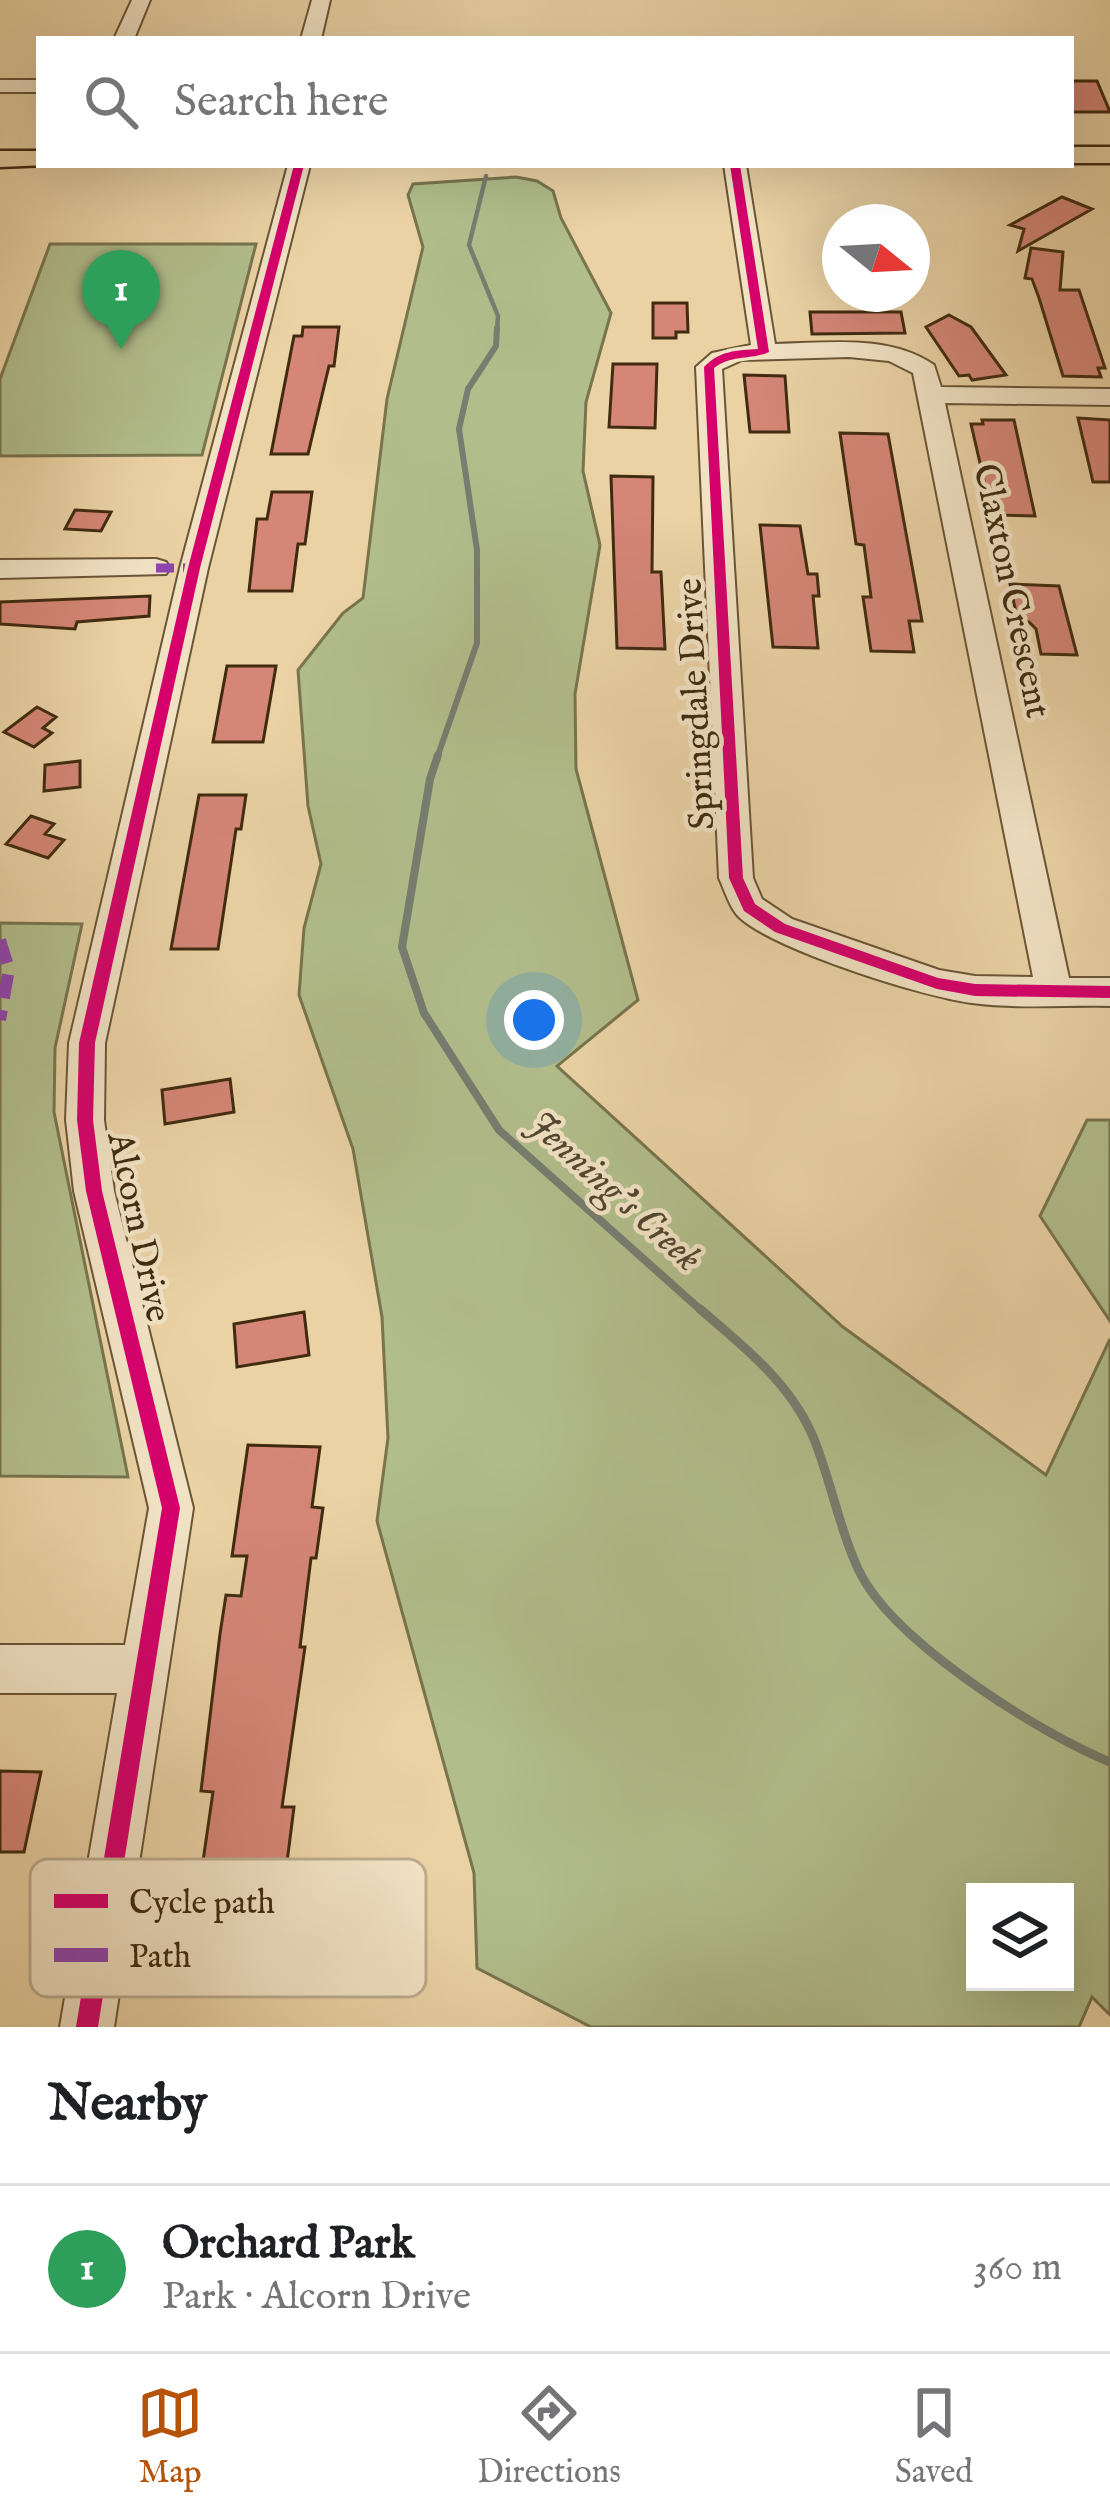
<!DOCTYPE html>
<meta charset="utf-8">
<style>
body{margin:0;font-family:"IM FELL English",serif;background:#f2f2f2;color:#202124}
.controls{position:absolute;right:36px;bottom:36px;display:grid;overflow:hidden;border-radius:0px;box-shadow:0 12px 48px #0002}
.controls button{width:108px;height:108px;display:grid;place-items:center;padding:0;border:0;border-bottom:3px solid #e0e0e0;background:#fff;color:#202124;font:60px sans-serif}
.compass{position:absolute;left:822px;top:204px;width:108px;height:108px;border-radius:50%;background:#fff;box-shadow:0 12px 48px #0002;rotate:108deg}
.you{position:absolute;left:534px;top:1020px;width:42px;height:42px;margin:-30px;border:9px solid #fff;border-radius:50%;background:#1a73e8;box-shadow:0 0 0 18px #1a73e833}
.badge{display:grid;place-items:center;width:78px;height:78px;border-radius:50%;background:#b45309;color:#fff;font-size:39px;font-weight:700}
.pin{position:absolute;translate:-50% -99px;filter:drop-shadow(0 3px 6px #0008)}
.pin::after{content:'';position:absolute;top:63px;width:42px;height:36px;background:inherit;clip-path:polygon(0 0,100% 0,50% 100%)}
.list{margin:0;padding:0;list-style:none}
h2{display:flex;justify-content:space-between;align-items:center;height:156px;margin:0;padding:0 48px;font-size:51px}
h2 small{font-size:39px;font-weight:400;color:#757577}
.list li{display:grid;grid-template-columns:78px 1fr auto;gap:36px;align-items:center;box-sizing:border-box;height:168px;padding:0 48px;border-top:3px solid #e0e0e0}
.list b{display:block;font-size:45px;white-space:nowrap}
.list p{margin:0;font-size:39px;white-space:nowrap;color:#757577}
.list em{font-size:39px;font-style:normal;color:#757577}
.icon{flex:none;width:66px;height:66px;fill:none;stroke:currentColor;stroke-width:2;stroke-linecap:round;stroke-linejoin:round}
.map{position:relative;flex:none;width:1110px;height:2027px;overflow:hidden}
.search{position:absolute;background:#fff;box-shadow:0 12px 48px #0002;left:36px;right:36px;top:36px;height:132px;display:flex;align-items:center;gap:30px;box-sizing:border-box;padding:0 42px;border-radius:0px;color:#757577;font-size:45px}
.sheet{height:324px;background:#fff}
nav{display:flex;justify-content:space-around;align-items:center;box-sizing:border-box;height:168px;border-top:3px solid #e0e0e0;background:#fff;font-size:33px;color:#757577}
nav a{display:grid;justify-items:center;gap:6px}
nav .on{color:#b45309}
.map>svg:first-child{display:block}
.green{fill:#b1bd8b;stroke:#78744e;stroke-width:3;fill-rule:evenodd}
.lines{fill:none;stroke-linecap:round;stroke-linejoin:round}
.stream-far3{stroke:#777e71;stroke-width:4.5}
.stream-far2{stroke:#777e71;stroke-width:6}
.stream-far1{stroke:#777e71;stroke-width:8}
.stream{stroke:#777e71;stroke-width:9}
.building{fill:#d58677;stroke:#402b10;stroke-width:3}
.minor-casing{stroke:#6a5535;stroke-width:4}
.major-casing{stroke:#402b10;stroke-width:5}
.minor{fill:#f1e2c4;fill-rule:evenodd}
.major{fill:#ead2a5;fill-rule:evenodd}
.quiet-far1{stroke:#8e44ad;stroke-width:9;stroke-dasharray:18 9;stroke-linecap:butt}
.quiet{stroke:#8e44ad;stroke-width:12;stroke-dasharray:24 12;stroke-linecap:butt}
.cycleway-casing{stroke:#f1e2c4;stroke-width:7}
.cycleway{fill:#d6006c;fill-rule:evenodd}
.labels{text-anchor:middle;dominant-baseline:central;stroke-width:9;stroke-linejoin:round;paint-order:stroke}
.street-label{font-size:36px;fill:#402b10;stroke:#f1e2c4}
.water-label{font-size:39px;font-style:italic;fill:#524730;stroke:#f1e2c4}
.key{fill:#f1e2c4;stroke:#bcab8e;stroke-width:3}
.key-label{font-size:33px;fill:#402b10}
</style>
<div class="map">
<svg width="1110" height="2027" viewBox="0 0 1110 2027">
<rect width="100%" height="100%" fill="#ead2a5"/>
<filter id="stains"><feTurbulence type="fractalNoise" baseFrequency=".00167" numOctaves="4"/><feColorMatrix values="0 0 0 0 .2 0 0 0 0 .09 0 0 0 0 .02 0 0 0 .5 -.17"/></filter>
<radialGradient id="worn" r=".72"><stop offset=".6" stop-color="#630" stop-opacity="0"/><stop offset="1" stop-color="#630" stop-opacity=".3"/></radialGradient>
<path class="green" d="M516,177L537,181L553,191L561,218L611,313L586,402L583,471L600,545L575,694L576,769L638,1000L557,1066L843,1327L1046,1475L1110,1339V2015L1092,1997L1079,2027H591L477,1968L474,1873L377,1521L388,1438L382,1317L353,1149L299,995L304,928L321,864L308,806L298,670L343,613L363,598L387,399L423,247L408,195L413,184ZM1065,1892V1982H975V1892Z
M50,244H256L202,455L0,456V379Z
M0,923L82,924L55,1048L54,1112L128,1477L0,1476Z
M1087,1120H1110V1321L1040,1216Z"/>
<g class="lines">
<path class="stream-far3" d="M486,176L469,245L498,316L497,331"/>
<path class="stream-far2" d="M437,758L477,643V550L459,429L468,389L496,346L497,328"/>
<path class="stream-far1" d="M438,755L430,779L402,947L424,1013L499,1130L703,1312"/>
<path class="stream" d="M700,1309C744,1347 791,1383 814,1439C831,1480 844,1550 867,1585C909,1650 1039,1733 1110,1762"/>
</g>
<path class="building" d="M1071,81H1097L1110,112H1071Z
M1062,197L1092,209L1018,251L1024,229L1010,225Z
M1031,248L1063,252L1060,290H1079L1105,368H1098L1101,377L1063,376L1039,298L1032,279L1025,278Z
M653,303H687L688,332H676V338H653Z
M810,312H901L905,333L812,334Z
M949,315L971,327L1006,375L972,380L969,375L959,376L926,327Z
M303,327H339L334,366H329L308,454H271L294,336H302Z
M613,364H657L655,428L609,427Z
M744,375L785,376L789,432H750Z
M1078,418L1110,420V482H1093Z
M982,420H1014L1035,516L992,515L971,424H983Z
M840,433L888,434L922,621H909L914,652L871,651L863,597H871L864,545L856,544Z
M611,476L653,477L652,572H661L665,649L617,648Z
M272,492H312L305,544H298L292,591H249L257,519H267Z
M75,510L111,512L101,531L65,529Z
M760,525L800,526L808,574H817L819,596H813L818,648L773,647Z
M1010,584L1059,586L1077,655L1041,654L1036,629L1029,622H1018Z
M150,596L149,616L77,622L75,629L0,624V602Z
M227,666H276L263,742H213Z
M37,707L56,717L43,728L52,733L34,747L4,732Z
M80,761V787L44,791L45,765Z
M199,795H246L241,829H236L218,949H171Z
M31,816L54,824L45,834L64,840L48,858L6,844Z
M230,1079L234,1112L165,1124L162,1090Z
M304,1312L309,1355L237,1367L234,1324Z
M248,1445L320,1447L312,1507L323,1508L316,1558H311L300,1647H305L282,1807H294L285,1878L201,1875L213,1792L201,1791L220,1634L226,1595L241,1596L247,1556H232Z
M0,1771L41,1772L24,1852H0Z"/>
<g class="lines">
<g class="minor-casing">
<path id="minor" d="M132,0H150L134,39H114Z
M312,0H330L321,39H301Z
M0,80H39V92H0Z
M288,165H310L208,568L105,1043L104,1120L114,1191L193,1508L114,2027H60L117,1693H0V1645H125L149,1508L74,1191L66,1120L69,1043L180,568Z
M724,165H746L775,344C827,343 889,334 934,365L941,387L1110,389V405L945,403L1069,978H1110V1006C1065,1005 1017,1009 972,1003C923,997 776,950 740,918C730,909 725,891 719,878L696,367L712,353L751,345ZM849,357L889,361L913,373L1033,977L975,976L939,970L792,919L762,899L753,878L722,369L742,360Z
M156,559L166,562L170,568L166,574L0,578V560Z"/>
</g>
<g class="major-casing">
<path id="major" d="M1071,147H1110V163H1071Z
M0,151H39V165H47L0,167Z"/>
</g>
<use href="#minor" class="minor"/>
<use href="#major" class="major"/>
<path class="quiet-far1" d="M156,568H194"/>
<path class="quiet" d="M0,940L9,969L0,1020"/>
<g class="cycleway-casing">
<path id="cycleway" d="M294,165H304L200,568L95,1043L93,1120L102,1191L180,1508L98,2027H76L162,1508L86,1191L77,1120L79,1043L188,568Z
M730,165H740L769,352C751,360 732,354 714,368L743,878L755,904L785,924L938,978L975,984L1110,986V998L975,996L937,989L775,932L744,911L729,878L704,367C719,351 737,350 758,349Z"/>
</g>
<use href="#cycleway" class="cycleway"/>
</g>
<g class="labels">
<g class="street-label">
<text transform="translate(1011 591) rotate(78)">Claxton Crescent</text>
<text transform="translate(697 704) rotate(-93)">Springdale Drive</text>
<text transform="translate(138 1227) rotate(78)">Alcorn Drive</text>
</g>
<g class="water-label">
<text transform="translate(614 1192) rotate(42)">Jenning's Creek</text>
</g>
</g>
<rect x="30" y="1859" width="396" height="138" rx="18" class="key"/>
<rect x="54" y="1894" width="54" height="14" fill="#d6006c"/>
<rect x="54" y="1948" width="54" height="14" fill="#8e44ad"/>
<g class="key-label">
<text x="129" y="1913">Cycle path</text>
<text x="129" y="1967">Path</text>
</g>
<rect width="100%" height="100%" filter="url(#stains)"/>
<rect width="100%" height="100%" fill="url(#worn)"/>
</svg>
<div class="controls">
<button><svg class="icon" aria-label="layers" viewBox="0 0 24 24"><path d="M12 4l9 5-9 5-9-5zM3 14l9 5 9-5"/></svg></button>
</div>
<svg class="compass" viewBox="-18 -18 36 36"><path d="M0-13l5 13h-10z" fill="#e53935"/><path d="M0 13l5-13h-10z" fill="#757577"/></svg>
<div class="you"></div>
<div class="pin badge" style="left:121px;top:349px;background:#2e9e5b">1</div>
<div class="search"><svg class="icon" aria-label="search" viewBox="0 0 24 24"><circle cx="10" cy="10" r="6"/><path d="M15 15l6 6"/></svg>Search here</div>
</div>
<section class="sheet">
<h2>Nearby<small></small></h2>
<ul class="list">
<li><span class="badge" style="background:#2e9e5b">1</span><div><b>Orchard Park</b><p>Park · Alcorn Drive</p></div><em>360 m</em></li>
</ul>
</section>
<nav>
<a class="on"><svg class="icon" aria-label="map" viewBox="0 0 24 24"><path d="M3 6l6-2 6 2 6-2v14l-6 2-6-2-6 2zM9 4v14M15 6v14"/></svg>Map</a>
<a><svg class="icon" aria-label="directions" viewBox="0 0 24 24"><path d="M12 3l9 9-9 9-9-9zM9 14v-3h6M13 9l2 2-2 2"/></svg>Directions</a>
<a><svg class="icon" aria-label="saved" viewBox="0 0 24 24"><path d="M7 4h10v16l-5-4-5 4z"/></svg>Saved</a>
</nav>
